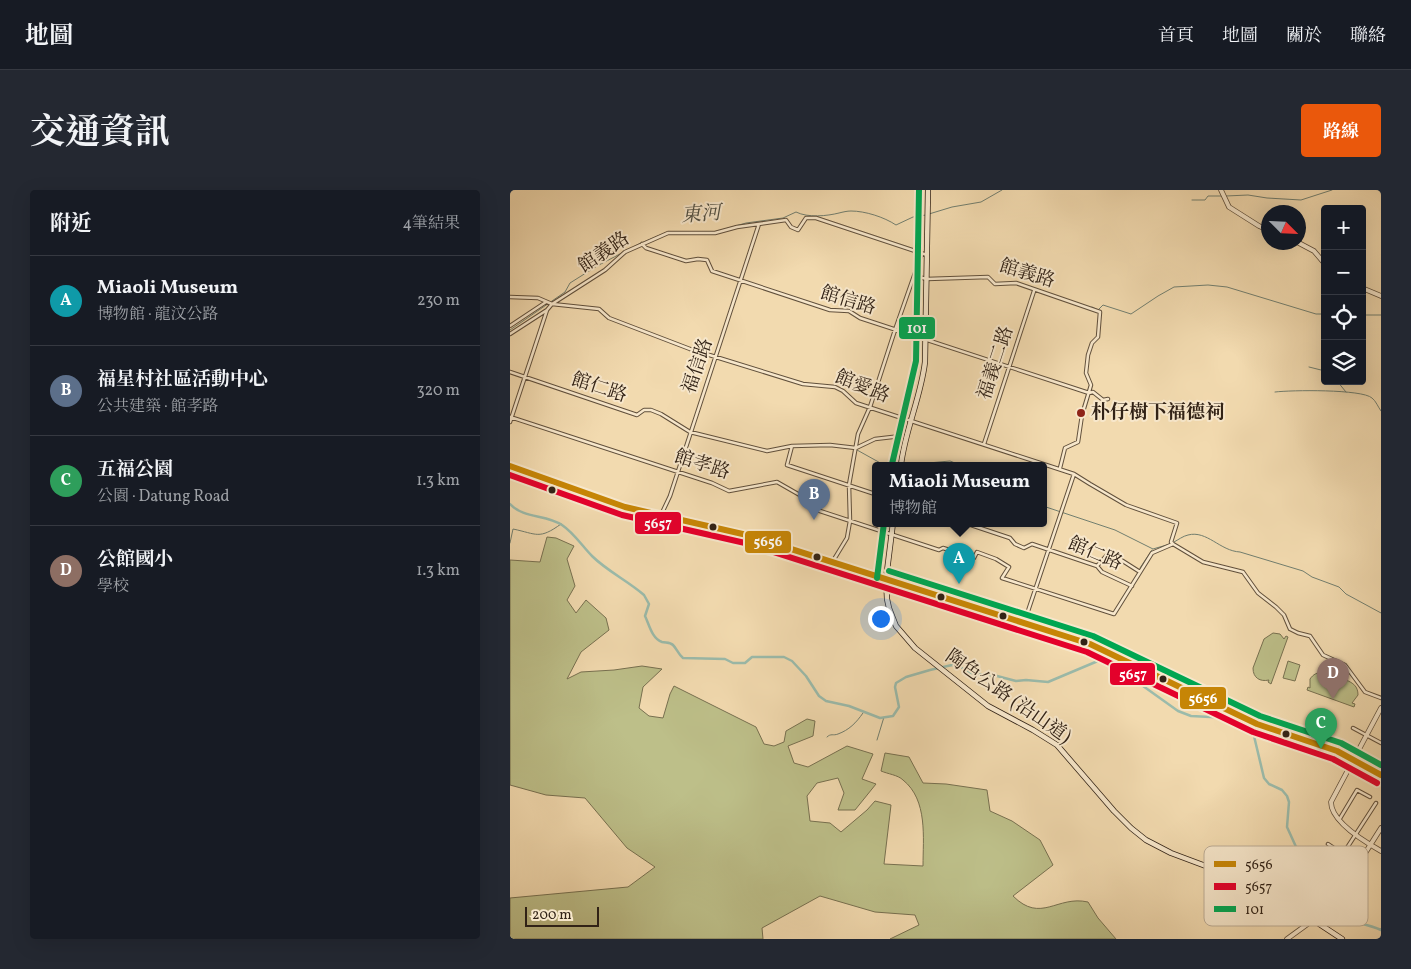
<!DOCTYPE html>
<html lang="zh-TW">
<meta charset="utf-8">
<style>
body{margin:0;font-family:Vollkorn,"Noto Serif TC",serif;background:#242831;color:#f1f3f6}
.controls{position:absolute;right:15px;top:15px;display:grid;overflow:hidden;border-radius:5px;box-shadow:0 5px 20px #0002}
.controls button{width:45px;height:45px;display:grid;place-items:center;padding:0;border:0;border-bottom:1px solid #363941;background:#171b24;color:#f1f3f6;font:25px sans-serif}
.compass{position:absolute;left:751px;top:15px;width:45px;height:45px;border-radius:50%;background:#171b24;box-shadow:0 5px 20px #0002;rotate:114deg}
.scale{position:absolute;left:15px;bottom:12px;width:74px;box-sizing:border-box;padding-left:5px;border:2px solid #312216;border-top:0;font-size:14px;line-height:18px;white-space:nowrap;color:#312216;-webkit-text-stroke:4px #f7e7cb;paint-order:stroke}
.you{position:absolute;left:370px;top:428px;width:18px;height:18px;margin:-12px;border:4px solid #fff;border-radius:50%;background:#1a73e8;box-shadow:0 0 0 8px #1a73e833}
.badge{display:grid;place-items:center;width:32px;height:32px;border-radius:50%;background:#ea580c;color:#fff;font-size:16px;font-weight:700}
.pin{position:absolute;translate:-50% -41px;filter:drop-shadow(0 1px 2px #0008)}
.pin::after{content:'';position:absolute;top:26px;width:18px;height:15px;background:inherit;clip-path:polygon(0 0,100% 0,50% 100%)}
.popup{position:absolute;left:362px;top:272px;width:175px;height:65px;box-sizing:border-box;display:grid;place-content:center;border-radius:5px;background:#171b24;filter:drop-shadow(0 1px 4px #0005);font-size:16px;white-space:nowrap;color:#9ea1a6}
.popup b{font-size:19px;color:#f1f3f6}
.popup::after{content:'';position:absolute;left:50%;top:100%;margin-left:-10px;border:10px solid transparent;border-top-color:#171b24}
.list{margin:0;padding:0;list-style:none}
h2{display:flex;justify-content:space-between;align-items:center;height:65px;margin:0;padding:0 20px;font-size:21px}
h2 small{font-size:16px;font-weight:400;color:#9ea1a6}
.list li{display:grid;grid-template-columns:32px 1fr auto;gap:15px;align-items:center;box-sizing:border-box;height:90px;padding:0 20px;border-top:1px solid #363941}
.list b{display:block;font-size:19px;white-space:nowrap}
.list p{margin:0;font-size:16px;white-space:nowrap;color:#9ea1a6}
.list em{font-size:16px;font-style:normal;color:#9ea1a6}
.icon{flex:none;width:28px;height:28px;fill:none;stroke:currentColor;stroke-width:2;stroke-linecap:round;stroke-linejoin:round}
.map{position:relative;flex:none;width:871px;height:749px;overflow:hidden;border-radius:5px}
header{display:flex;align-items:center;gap:30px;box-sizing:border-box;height:70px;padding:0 25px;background:#171b24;border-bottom:1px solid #363941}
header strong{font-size:24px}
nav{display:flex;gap:28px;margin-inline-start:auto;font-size:18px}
.intro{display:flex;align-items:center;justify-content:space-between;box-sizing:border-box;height:120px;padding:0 30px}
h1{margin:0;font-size:35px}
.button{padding:12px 22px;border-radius:5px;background:#ea580c;color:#fff;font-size:18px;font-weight:700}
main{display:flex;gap:30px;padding:0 30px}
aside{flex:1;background:#171b24;border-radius:5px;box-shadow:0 5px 20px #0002}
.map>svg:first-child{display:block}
.green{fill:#bdbf89;stroke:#777050}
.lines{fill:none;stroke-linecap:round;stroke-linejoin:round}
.stream{stroke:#717e6f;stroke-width:1}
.canal{stroke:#9bbbab;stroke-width:2.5}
.minor-casing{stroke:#61503c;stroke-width:4.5}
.tertiary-casing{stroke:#61503c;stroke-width:5.5}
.secondary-casing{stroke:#312216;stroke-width:6}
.primary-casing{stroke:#312216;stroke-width:7}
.minor{stroke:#f7e7cb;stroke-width:2.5}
.tertiary{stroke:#f7e7cb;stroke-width:4}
.secondary{stroke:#f7e7cb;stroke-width:4.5}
.primary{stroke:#e9bd78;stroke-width:5}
.bus-1-casing{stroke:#f7e7cb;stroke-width:10}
.bus-2-casing{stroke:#f7e7cb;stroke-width:10}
.bus-3-casing{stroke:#f7e7cb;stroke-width:10}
.bus-1{stroke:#c68506;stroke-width:6}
.bus-2{stroke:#e4002b;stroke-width:6}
.bus-3{stroke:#00a651;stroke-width:6}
.poi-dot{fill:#8f2418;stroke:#f7e7cb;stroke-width:2}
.bus-dot{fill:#312216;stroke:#f7e7cb;stroke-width:2}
.labels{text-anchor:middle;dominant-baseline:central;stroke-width:4;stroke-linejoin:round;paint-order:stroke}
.street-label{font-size:19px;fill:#312216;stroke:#f7e7cb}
.poi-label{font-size:19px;font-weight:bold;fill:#312216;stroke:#f7e7cb;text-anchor:start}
.water-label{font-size:20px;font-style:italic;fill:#515043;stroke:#f7e7cb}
.key{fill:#f7e7cb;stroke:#bcac95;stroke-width:1}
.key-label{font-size:14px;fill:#312216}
.line-badge{stroke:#f7e7cb;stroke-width:2}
.badge-label{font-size:14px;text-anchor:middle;font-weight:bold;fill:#fff}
</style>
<header>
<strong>地圖</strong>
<nav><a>首頁</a><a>地圖</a><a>關於</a><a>聯絡</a></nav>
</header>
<div class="intro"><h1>交通資訊</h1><a class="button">路線</a></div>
<main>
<aside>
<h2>附近<small>4筆結果</small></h2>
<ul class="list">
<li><span class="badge" style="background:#0f9aa8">A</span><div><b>Miaoli Museum</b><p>博物館 · 龍汶公路</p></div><em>230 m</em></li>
<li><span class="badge" style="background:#5c6f8a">B</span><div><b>福星村社區活動中心</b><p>公共建築 · 館孝路</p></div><em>320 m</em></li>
<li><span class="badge" style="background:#2e9e5b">C</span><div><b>五福公園</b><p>公園 · Datung Road</p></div><em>1.3 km</em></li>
<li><span class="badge" style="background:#8d6e63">D</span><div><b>公館國小</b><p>學校</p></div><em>1.3 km</em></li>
</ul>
</aside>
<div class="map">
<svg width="871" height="749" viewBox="0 0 871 749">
<rect width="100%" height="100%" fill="#f2daaf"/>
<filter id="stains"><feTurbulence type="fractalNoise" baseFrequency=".004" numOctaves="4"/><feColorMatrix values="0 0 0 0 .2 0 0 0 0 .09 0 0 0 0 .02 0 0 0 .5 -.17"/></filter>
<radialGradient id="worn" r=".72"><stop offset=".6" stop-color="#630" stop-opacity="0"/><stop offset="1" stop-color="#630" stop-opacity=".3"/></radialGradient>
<path class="green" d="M37,347L46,348L64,356L57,369L65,396L57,410L66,423L76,410L96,428L99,440L71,462L57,489L71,482L104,480L132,476L152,479L133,497L129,518L139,526L153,528L160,504L164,496L246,537L254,554L264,556L274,552L276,541L297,529L305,531L303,546L278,556L284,573L298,577L337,556L363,564L352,589L366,594L345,620H328L334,603L328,588L307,593L297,606L300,631L320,633L331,642L357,620L365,611L381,615L374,674L413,676C413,648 418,610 393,590C388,585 378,584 371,581L375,563L399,567L413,593L436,594L477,600L480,621L502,631L530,650L543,675L503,706C531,734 547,705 578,712L588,728L606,749H380L409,735L405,725L365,722L310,706L252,738L253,749H0V708L118,697L145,677L117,658L75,608L36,605L0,595V370L30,372Z
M763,443L770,444L774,449L776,446L778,447L761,494L758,492L759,490C750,492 743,488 743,478L754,449Z
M778,471L790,475L785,491L773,488Z
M827,480L838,484L836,490C843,493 848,496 848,505L842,513L845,514L844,517L797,500L798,497L800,498V489C807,479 815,483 825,486Z"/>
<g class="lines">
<path class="stream" d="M716,6L738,5L757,8L791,10L822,0
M682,10H695L698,6H712
M419,24L442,17L471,12L492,0
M158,42H204L236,33L273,28L286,22C298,28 317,26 329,23C333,22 337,21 341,21C355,21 374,27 386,35L403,27L416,25
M582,117L588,120L593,115L621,124L648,106L664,97L698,95L717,97L806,124H815
M852,125H871
M0,140L55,102L60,93L87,76L129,54L155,43
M799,177L815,181
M827,191L836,202
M765,202C781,200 852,199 862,208C866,211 868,217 871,221
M347,260L374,275
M397,275L440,271L450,275
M533,316L605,340L643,359L660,354
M664,352C668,350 673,346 678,345C697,340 710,361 730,362L793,381L802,387L829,397L836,404L871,423
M0,353L3,339C27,344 29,350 51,334
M630,378L642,360
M317,547C321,543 323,546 328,544C339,540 346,533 353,523
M367,550L374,527
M870,739H871"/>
<path class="canal" d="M0,314C14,329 36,324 52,335C64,343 72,356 82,366C97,381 118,391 134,405L139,414L135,426C139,434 142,449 152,452C156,453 160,452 163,455C167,459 168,464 173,468L215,469L223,473H235L242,467H274L282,471L296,486L309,506L316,511L339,516L370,528L383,526L389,517L385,497L386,493L396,487L420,480L442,475L449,476L460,483L487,486L506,491L516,490L538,492L595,468L605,470L626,491L668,521L681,526L720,528L732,531L744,546L754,588L759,594L772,600L777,606L779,612L777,637L792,670L821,722C836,734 854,732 871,740"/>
<g class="minor-casing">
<path id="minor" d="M132,54L136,58L176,71L188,69L197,70L202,81L320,120L339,121L350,128L579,203L583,202L593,210L598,209
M404,86L417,89L478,87L485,94L506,93L590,122L588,147L582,153L578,165L576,183L581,195L572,225L568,252L555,258L550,278
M0,107L28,108L42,114L89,119L99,128L180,159L293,194L325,197L333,201L346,213L564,284L580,294L616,315L667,333L661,352L663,354
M0,136L36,112
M0,144L37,120
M0,182L127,225L134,220H141L151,224L180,242L257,261L282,256L320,255L346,258L365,249L391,246
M0,227L202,293L219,301L267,292L302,312L307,320L429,360L433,358L464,368L467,362L486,369L499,377L492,388L604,424L642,363L663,354
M0,232L37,120L42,114L95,80L115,62L158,43H205L227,37L276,30L281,37L288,40L296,28H306L417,65
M474,254L524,101
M282,256L277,275L365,304
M151,325L160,306L249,34
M455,333L500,348L505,354L514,358L522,354L587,376L592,382L622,396
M663,354L693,372L733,382L748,403L766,417L774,425L780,439L788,443L800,446L813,465L835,475L855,502L871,508
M323,371L337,348L340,331L339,295L348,244L360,217L385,140L412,63
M587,376L597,365L608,368L630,382
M514,433L564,284
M843,538L871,553
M829,630L847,600L860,607
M818,654L833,664L866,613"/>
</g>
<g class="tertiary-casing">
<path id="tertiary" d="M711,0L719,17L749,36L758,40
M787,52L804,61L815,74
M852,98L871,106
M871,518L821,612C821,632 855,652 871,661
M777,749L821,717L871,638"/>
</g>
<g class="secondary-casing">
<path id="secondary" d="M391,275C395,240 411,207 415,172L418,0
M383,333L376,389L377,409L379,418L386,436L405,458L478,516L523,540L547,555L604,621L621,638L636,650L661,663L733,690L756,700L773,710L832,749"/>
</g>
<g class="primary-casing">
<path id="primary" d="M0,276L115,317L237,345L580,454L747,534L827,561L871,585"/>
</g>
<use href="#minor" class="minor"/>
<use href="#tertiary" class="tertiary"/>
<use href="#secondary" class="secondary"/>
<use href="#primary" class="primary"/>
<g class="bus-1-casing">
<path id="bus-1" d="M0,276L115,317L237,345L580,454L747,534L827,561L871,585"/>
</g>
<g class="bus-2-casing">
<path id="bus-2" d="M0,285L112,325L235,353L577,462L743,542L823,569L867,593"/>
</g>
<g class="bus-3-casing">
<path id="bus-3" d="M382,274L406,171L409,0
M379,381L583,446L750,526L831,553L871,575
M367,388L374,333"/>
</g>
<use href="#bus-1" class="bus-1"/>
<use href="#bus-2" class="bus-2"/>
<use href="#bus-3" class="bus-3"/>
</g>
<circle class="poi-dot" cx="571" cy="223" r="5"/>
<g class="bus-dot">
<circle cx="42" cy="300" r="4.5"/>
<circle cx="203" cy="337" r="4.5"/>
<circle cx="307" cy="367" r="4.5"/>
<circle cx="431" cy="407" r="4.5"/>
<circle cx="493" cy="426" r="4.5"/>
<circle cx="574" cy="452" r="4.5"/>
<circle cx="653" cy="489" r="4.5"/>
<circle cx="776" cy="544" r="4.5"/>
</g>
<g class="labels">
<g class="street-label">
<text transform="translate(94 63) rotate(-34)">館義路</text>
<text transform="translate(517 84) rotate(17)">館義路</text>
<text transform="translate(338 111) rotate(17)">館信路</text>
<text transform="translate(486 173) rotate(-72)">福義二路</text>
<text transform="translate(188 176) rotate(-71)">福信路</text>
<text transform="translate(352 197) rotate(22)">館愛路</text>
<text transform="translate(89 198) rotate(18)">館仁路</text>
<text transform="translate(192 275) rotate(18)">館孝路</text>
<text transform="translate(585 364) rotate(23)">館仁路</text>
<text transform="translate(498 507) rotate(35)">陶色公路 (沿山道)</text>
</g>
<g class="poi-label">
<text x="581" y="223">朴仔樹下福德祠</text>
</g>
<g class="water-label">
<text transform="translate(191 25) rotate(-4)">東河</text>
</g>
</g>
<rect x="694" y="656" width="164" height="80" rx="8" class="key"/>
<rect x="704" y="671" width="22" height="6" fill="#c68506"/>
<rect x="704" y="693" width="22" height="7" fill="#e4002b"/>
<rect x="704" y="716" width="22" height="6" fill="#00a651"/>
<g class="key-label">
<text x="735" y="679">5656</text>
<text x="735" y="701">5657</text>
<text x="735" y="724">101</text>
</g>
<g class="line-badge">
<rect x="388" y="126" width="38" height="24" rx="5" fill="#00a651"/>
<rect x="124" y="321" width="48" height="24" rx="5" fill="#e4002b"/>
<rect x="234" y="340" width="48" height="24" rx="5" fill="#c68506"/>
<rect x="599" y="472" width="47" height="24" rx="5" fill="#e4002b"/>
<rect x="669" y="496" width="48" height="24" rx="5" fill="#c68506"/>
</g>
<g class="badge-label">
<text x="407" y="143">101</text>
<text x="148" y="338">5657</text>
<text x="258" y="356">5656</text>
<text x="623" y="489">5657</text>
<text x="693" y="513">5656</text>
</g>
<rect width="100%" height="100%" filter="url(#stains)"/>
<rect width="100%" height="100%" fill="url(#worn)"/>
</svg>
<div class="controls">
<button>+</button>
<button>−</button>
<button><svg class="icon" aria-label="locate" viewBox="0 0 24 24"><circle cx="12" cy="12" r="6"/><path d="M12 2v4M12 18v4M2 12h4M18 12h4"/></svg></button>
<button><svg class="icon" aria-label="layers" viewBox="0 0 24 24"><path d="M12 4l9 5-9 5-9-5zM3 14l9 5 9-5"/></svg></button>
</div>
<svg class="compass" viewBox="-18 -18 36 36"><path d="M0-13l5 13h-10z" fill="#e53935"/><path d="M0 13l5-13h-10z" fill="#9ea1a6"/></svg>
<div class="scale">200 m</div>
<div class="you"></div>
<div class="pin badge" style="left:449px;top:394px;background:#0f9aa8">A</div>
<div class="popup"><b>Miaoli Museum</b>博物館</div>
<div class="pin badge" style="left:304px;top:330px;background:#5c6f8a">B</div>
<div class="pin badge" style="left:811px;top:559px;background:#2e9e5b">C</div>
<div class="pin badge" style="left:823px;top:509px;background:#8d6e63">D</div>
</div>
</main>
